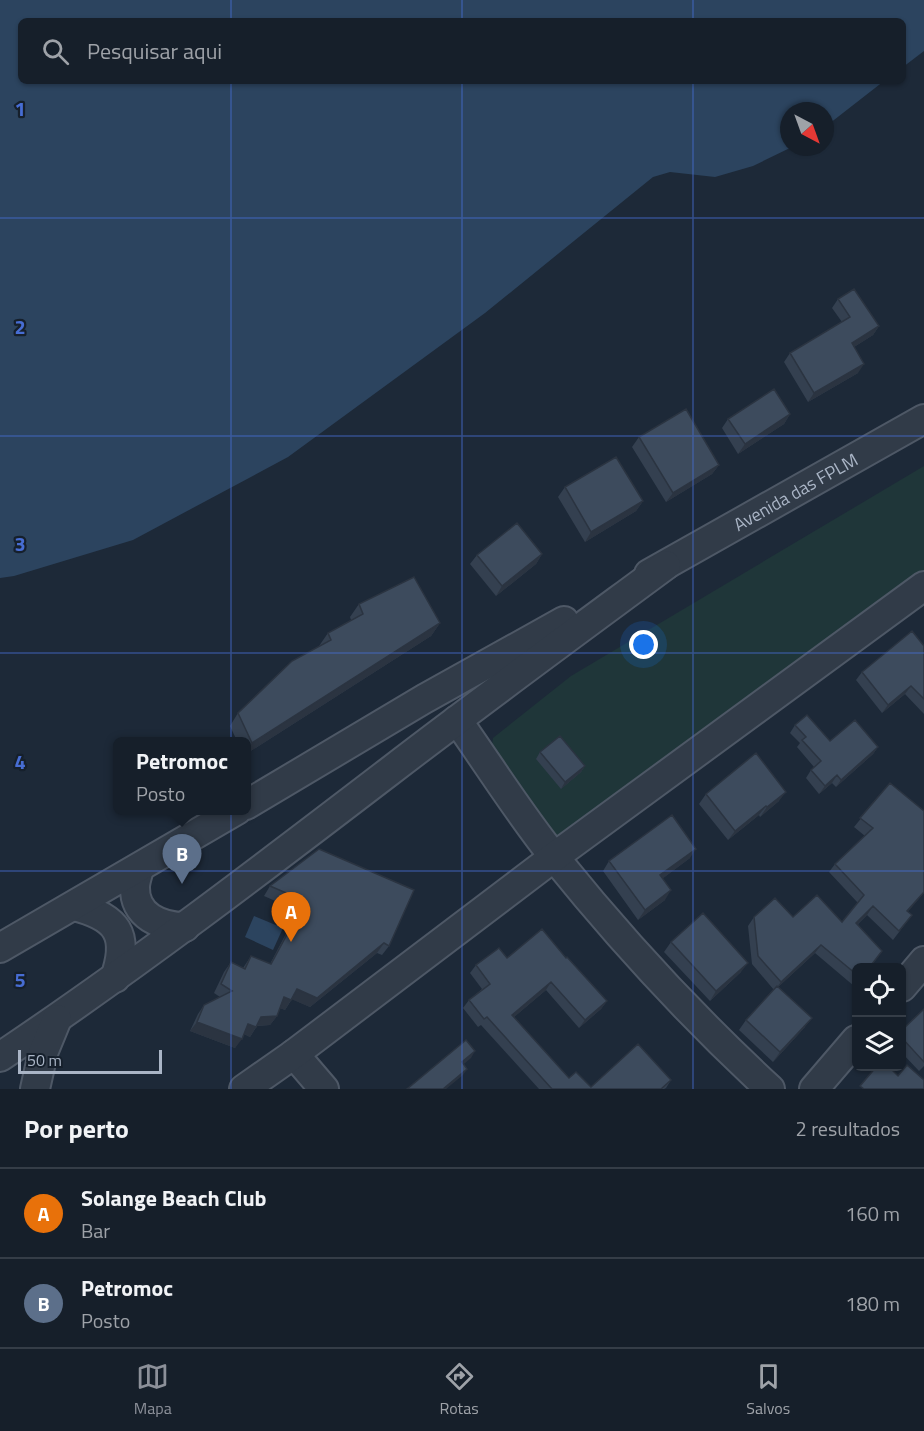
<!DOCTYPE html>
<html lang="pt">
<style>
body{margin:0;font-family:"Titillium Web",sans-serif;background:#232c36;color:#f1f3f6}
.controls{position:absolute;right:18px;bottom:18px;display:grid;overflow:hidden;border-radius:9px;box-shadow:0 2px 4px #0004}
.controls button{width:54px;height:54px;display:grid;place-items:center;padding:0;border:0;border-bottom:2px solid #353d47;background:#161f2a;color:#f1f3f6;font:30px sans-serif}
.compass{position:absolute;left:780px;top:102px;width:54px;height:54px;border-radius:50%;background:#161f2a;box-shadow:0 2px 4px #0004;rotate:139deg}
.scale{position:absolute;left:18px;bottom:15px;width:144px;box-sizing:border-box;padding-left:6px;border:3px solid #aab5c6;border-top:0;font-size:16px;line-height:21px;white-space:nowrap;color:#aab5c6;-webkit-text-stroke:4px #16202c;paint-order:stroke}
.you{position:absolute;left:644px;top:645px;width:21px;height:21px;margin:-15px;border:4px solid #fff;border-radius:50%;background:#1a73e8;box-shadow:0 0 0 9px #1a73e833}
.badge{display:grid;place-items:center;width:39px;height:39px;border-radius:50%;background:#8c9099;color:#fff;font-size:20px;font-weight:700}
.pin{position:absolute;translate:-50% -50px;filter:drop-shadow(0 2px 3px #0008)}
.pin::after{content:'';position:absolute;top:32px;width:21px;height:18px;background:inherit;clip-path:polygon(0 0,100% 0,50% 100%)}
.popup{position:absolute;left:113px;top:737px;width:138px;height:78px;box-sizing:border-box;display:grid;place-content:center;border-radius:9px;background:#161f2a;filter:drop-shadow(0 2px 4px #0005);font-size:20px;white-space:nowrap;color:#9ea2a8}
.popup b{font-size:22px;color:#f1f3f6}
.popup::after{content:'';position:absolute;left:50%;top:100%;margin-left:-12px;border:12px solid transparent;border-top-color:#161f2a}
.list{margin:0;padding:0;list-style:none}
h2{display:flex;justify-content:space-between;align-items:center;height:78px;margin:0;padding:0 24px;font-size:26px}
h2 small{font-size:20px;font-weight:400;color:#9ea2a8}
.list li{display:grid;grid-template-columns:39px 1fr auto;gap:18px;align-items:center;box-sizing:border-box;height:90px;padding:0 24px;border-top:2px solid #353d47}
.list b{display:block;font-size:22px;white-space:nowrap}
.list p{margin:0;font-size:20px;white-space:nowrap;color:#9ea2a8}
.list em{font-size:20px;font-style:normal;color:#9ea2a8}
.icon{flex:none;width:33px;height:33px;fill:none;stroke:currentColor;stroke-width:2;stroke-linecap:round;stroke-linejoin:round}
.map{position:relative;flex:none;width:924px;height:1089px;overflow:hidden}
.search{position:absolute;background:#161f2a;box-shadow:0 2px 4px #0004;left:18px;right:18px;top:18px;height:66px;display:flex;align-items:center;gap:15px;box-sizing:border-box;padding:0 21px;border-radius:9px;color:#9ea2a8;font-size:22px}
.sheet{height:258px;background:#161f2a}
nav{display:flex;justify-content:space-around;align-items:center;box-sizing:border-box;height:84px;border-top:2px solid #353d47;background:#161f2a;font-size:16px;color:#9ea2a8}
nav a{display:grid;justify-items:center;gap:3px}
nav .on{color:#8c9099}
.map>svg:first-child{display:block}
.green{fill:#1f3639}
.water{fill:#2c445f}
.lines{fill:none;stroke-linecap:round;stroke-linejoin:round}
.minor-casing{stroke:#4e5866;stroke-width:32}
.minor{stroke:#313b48;stroke-width:28}
.wall{fill:#344050}
.shaded-wall{fill:#2b3441}
.building{fill:#3d4b5d;stroke:#2b3441;stroke-width:1.5}
.grid{fill:none;stroke:#476dd3;stroke-width:1.5;stroke-opacity:0.55}
.labels{text-anchor:middle;dominant-baseline:central;stroke-width:4.5;stroke-linejoin:round;paint-order:stroke}
.street-label{font-size:18px;fill:#aab5c6;stroke:#16202c}
.grid-label{font-size:20px;text-anchor:middle;font-weight:bold;fill:#476dd3;stroke:#16202c;stroke-width:4.5;stroke-linejoin:round;paint-order:stroke}
</style>
<div class="map">
<svg width="924" height="1089" viewBox="0 0 924 1089">
<rect width="100%" height="100%" fill="#1d2938"/>
<path class="green" d="M924,466V578L562,845L490,762L493,738L571,676Z"/>
<path class="water" d="M0,0H924V51L903,67V21H21V81H884L825,127V111H789V147H792L753,166L715,177L670,172L653,177L485,313L288,457L133,540L14,576L0,578Z
M254,916L283,928L273,950L245,937Z"/>
<g class="lines">
<g class="minor-casing">
<g id="minor">
<path id="s1" d="M649,574L924,419"/>
<path d="M457,720C489,765 520,815 555,858C621,940 693,1018 770,1089"/>
<path d="M246,805L424,699L564,621"/>
<path d="M139,868C138,874 135,881 135,887C134,916 161,927 185,927"/>
<path d="M74,906C117,917 130,934 115,978"/>
<path d="M0,948L237,810"/>
<path d="M902,987L924,961"/>
<path d="M294,1054L324,1089"/>
<path d="M0,1057C134,967 262,869 390,771C481,701 574,633 666,565"/>
<path d="M35,1089L43,1053L57,1019"/>
<path d="M244,1089L294,1054L554,857L924,586"/>
<path d="M814,1089L856,1040"/>
</g>
</g>
<use href="#minor" class="minor"/>
</g>
<path class="wall" d="M838,299L879,326L873,335L854,347L858,373L808,402L784,362L790,353L842,322L832,308Z
M790,414L784,424L738,454L722,428L728,419Z
M639,437L719,465L712,474L666,502L632,447Z
M565,487L643,501L636,511L585,542L558,497Z
M542,554L536,564L496,596L470,564L477,555Z
M359,604L440,623L431,636L246,754V741H237L230,726L238,713L319,646L328,633L351,620L350,617Z
M924,646V714L905,694L882,713L856,680L862,672Z
M795,725L830,741L878,747L873,754L836,787L832,783L819,794L806,778L811,770L814,767L797,747L800,743L790,733Z
M540,752L585,766L581,772L561,789L536,759Z
M890,783L908,912L912,915L893,940L867,915L858,924L876,960L856,968V983L854,986L815,953L778,987L805,1027L773,1062L739,1030L746,1020L774,990L752,964L748,926L754,917H793L842,922L858,903L829,872L835,864L865,836L854,827Z
M706,794L779,801L760,817L759,815L728,840L699,804Z
M319,849L389,946L382,955L377,953L310,1007L292,999L285,1010L280,1008L277,1016L270,1025L257,1026L250,1037L244,1034L235,1048L190,1031L198,1014L204,1005L220,997L214,993L224,972L231,962L243,968L251,956L270,964L298,911L264,896L270,886Z
M690,858L663,878L665,900L638,920L603,871L609,861Z
M671,942L741,972L710,1001L664,952Z
M507,958H566L607,1001L601,1009L579,1028L546,990L514,1017L569,1078L591,1087L671,1080L666,1088L664,1089H539L481,1025L478,1027L463,1008L469,1000L482,989L470,973L476,965Z
M924,1009V1066L919,1071L902,1053V1030Z"/>
<path class="shaded-wall" d="M879,326L873,335L846,352L852,343Z
M864,364L858,373L808,402L814,393Z
M790,414L784,424L738,454L745,444Z
M719,465L712,474L666,502L673,493Z
M643,501L636,511L585,542L591,532Z
M542,554L536,564L496,596L502,586Z
M440,623L431,636L246,754V751L252,743Z
M911,686L905,694L882,713L888,705Z
M878,747L873,754L836,787L841,780Z
M585,766L581,772L561,789L565,782Z
M837,775L832,783L819,794L825,786Z
M786,792L779,801L760,817L767,807Z
M766,806L759,815L728,840L735,831Z
M696,849L690,858L654,885L660,875Z
M671,890L665,900L638,920L645,910Z
M924,892V893L901,920L907,911Z
M873,906L867,915L850,931L856,923Z
M384,943L377,953L310,1007L291,999L297,989Z
M821,945L815,953L775,990L781,982Z
M748,963L741,972L710,1001L716,991Z
M551,982L546,990L507,1023L512,1015Z
M284,997L291,1000L285,1010L277,1007Z
M607,1001L601,1009L579,1028L585,1020Z
M277,1016L270,1025L255,1026L256,1027L250,1037L242,1033L248,1024L261,1017Z
M812,1018L805,1027L773,1062L780,1052Z
M197,1022L242,1039L235,1048L190,1031Z
M475,1051L471,1058L458,1069L462,1062Z
M467,1069L463,1075L446,1089H443Z"/>
<path class="building" d="M854,289L879,326L852,343L864,364L814,393L790,353L850,317L838,299Z
M774,389L790,414L745,444L728,419Z
M686,409L719,465L673,493L639,437Z
M616,457L643,501L591,532L565,487Z
M517,523L542,554L502,586L477,555Z
M414,577L440,623L252,743L238,713L292,661L331,640L328,633L363,614L359,604Z
M912,631L924,646V699L911,686L888,705L862,672Z
M807,715L830,741L855,720L878,747L841,780L837,775L825,786L811,770L821,761L802,740L806,737L795,725Z
M560,736L585,766L565,782L540,752Z
M756,753L786,792L767,807L766,806L735,831L706,794Z
M890,783L924,811V892L907,911L912,915L899,931L873,906L856,923L882,951L869,968H856V974L821,945L781,982L758,956L754,917L775,898L793,917L817,895L842,922L864,895L835,864L873,828L860,818Z
M672,815L696,849L660,875L671,890L645,910L609,861Z
M319,849L414,890L389,946L384,943L317,998L297,989L291,1000L284,997L277,1016L261,1017L256,1027L248,1024L242,1039L197,1022L204,1005L232,991L221,984L231,962L245,969L251,956L271,964L305,901L270,886Z
M703,913L748,963L716,991L671,942Z
M542,929L566,958L567,957L607,1001L585,1020L551,982L512,1015L569,1078L576,1072L591,1087L638,1044L671,1080L661,1089H552L487,1017L484,1019L469,1000L490,984L476,965L499,948L507,958Z
M777,986L812,1018L780,1052L746,1020Z
M924,1009V1062L902,1038V1030Z
M466,1040L475,1051L462,1062L467,1069L443,1089H407Z
M907,1065L924,1080V1089H864L860,1086L877,1066H888L898,1076Z"/>
<path class="grid" d="M231,0V21M462,0V21M693,0V21M231,81V1089M462,81V1089M693,81V1089M0,218H924M0,436H924M0,653H924M0,871H924"/>
<g class="labels">
<g class="street-label">
<text stroke="none"><textPath href="#s1" startOffset="168">Avenida das FPLM</textPath></text>
</g>
</g>
<g class="grid-label">
<text x="20" y="116">1</text>
<text x="20" y="334">2</text>
<text x="20" y="551">3</text>
<text x="20" y="769">4</text>
<text x="20" y="987">5</text>
</g>
</svg>
<div class="controls">
<button><svg class="icon" aria-label="locate" viewBox="0 0 24 24"><circle cx="12" cy="12" r="6"/><path d="M12 2v4M12 18v4M2 12h4M18 12h4"/></svg></button>
<button><svg class="icon" aria-label="layers" viewBox="0 0 24 24"><path d="M12 4l9 5-9 5-9-5zM3 14l9 5 9-5"/></svg></button>
</div>
<svg class="compass" viewBox="-18 -18 36 36"><path d="M0-13l5 13h-10z" fill="#e53935"/><path d="M0 13l5-13h-10z" fill="#9ea2a8"/></svg>
<div class="scale">50 m</div>
<div class="you"></div>
<div class="pin badge" style="left:291px;top:942px;background:#e8710a">A</div>
<div class="pin badge" style="left:182px;top:884px;background:#5c6f8a">B</div>
<div class="popup"><b>Petromoc</b>Posto</div>
<div class="search"><svg class="icon" aria-label="search" viewBox="0 0 24 24"><circle cx="10" cy="10" r="6"/><path d="M15 15l6 6"/></svg>Pesquisar aqui</div>
</div>
<section class="sheet">
<h2>Por perto<small>2 resultados</small></h2>
<ul class="list">
<li><span class="badge" style="background:#e8710a">A</span><div><b>Solange Beach Club</b><p>Bar</p></div><em>160 m</em></li>
<li><span class="badge" style="background:#5c6f8a">B</span><div><b>Petromoc</b><p>Posto</p></div><em>180 m</em></li>
</ul>
</section>
<nav>
<a class="on"><svg class="icon" aria-label="map" viewBox="0 0 24 24"><path d="M3 6l6-2 6 2 6-2v14l-6 2-6-2-6 2zM9 4v14M15 6v14"/></svg>Mapa</a>
<a><svg class="icon" aria-label="directions" viewBox="0 0 24 24"><path d="M12 3l9 9-9 9-9-9zM9 14v-3h6M13 9l2 2-2 2"/></svg>Rotas</a>
<a><svg class="icon" aria-label="saved" viewBox="0 0 24 24"><path d="M7 4h10v16l-5-4-5 4z"/></svg>Salvos</a>
</nav>
